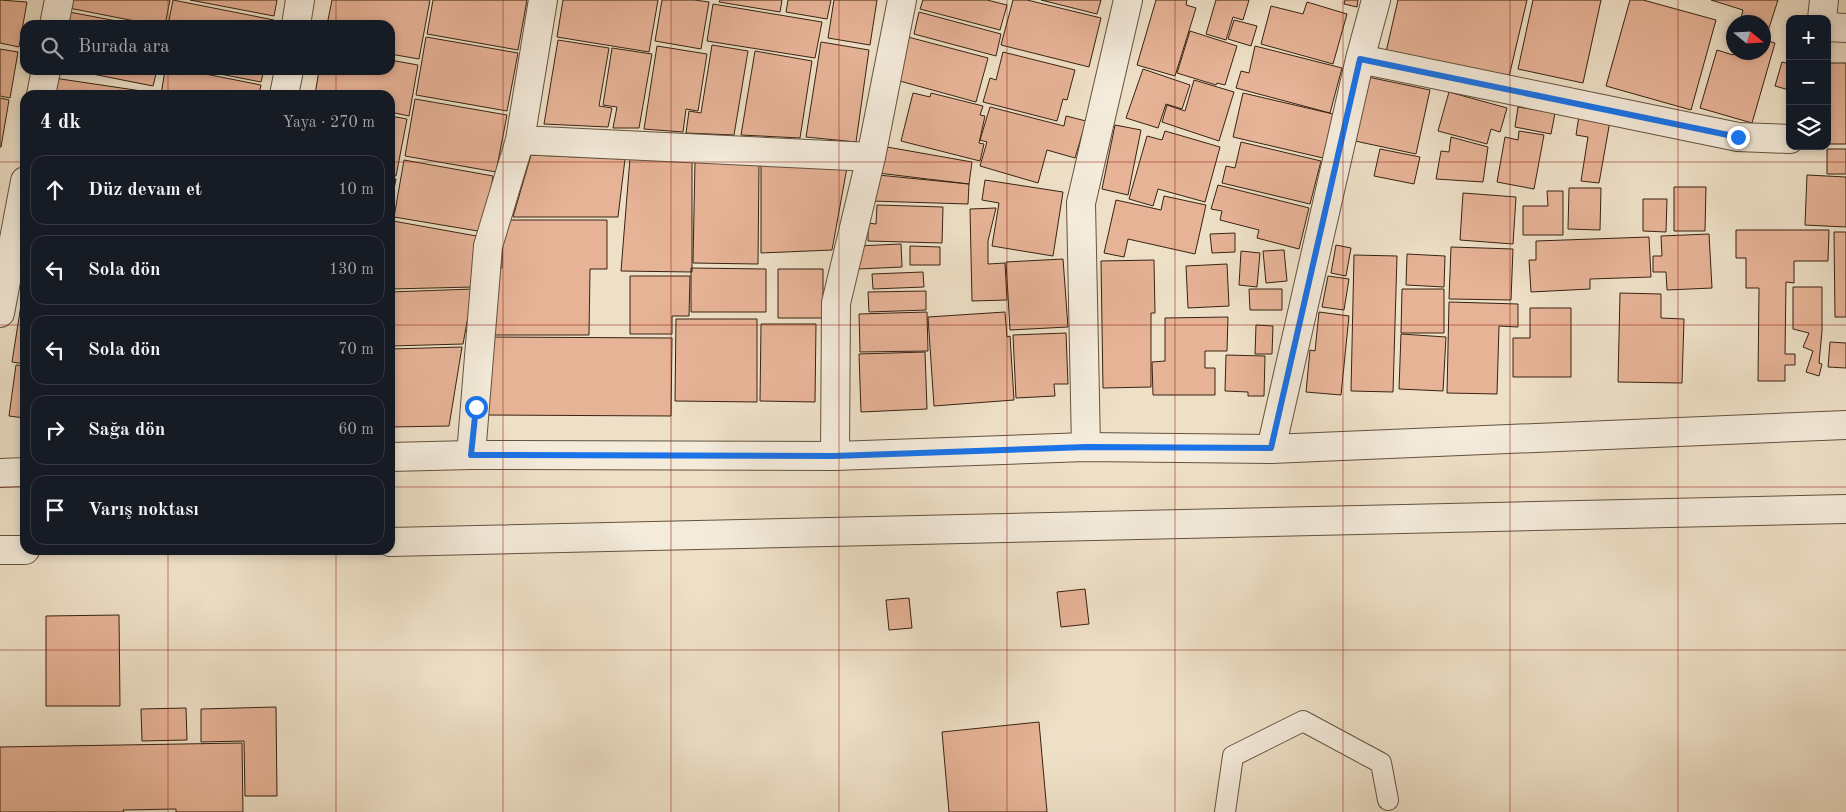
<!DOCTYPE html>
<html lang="tr">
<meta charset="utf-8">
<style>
body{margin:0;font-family:"Old Standard TT",serif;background:#242831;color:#f1f3f6}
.controls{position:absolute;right:15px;top:15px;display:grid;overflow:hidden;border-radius:10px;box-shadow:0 2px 8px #0003}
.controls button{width:45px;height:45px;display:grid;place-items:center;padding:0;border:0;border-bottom:1px solid #363941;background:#171b24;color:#f1f3f6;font:25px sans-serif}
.compass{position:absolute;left:1726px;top:15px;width:45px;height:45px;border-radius:50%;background:#171b24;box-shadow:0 2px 8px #0003;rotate:108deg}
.stop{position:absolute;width:15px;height:15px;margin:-11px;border:4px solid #1a73e8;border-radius:50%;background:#fff}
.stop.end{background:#1a73e8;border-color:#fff;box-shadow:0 1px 5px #0008}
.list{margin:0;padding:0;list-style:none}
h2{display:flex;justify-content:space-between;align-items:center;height:65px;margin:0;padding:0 20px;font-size:21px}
h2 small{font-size:16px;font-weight:400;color:#9ea1a6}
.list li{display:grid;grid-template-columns:32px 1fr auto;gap:15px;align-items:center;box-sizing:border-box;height:70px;margin:0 10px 10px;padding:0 10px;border:1px solid #363941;border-radius:15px}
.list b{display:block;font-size:19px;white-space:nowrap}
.list em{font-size:16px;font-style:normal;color:#9ea1a6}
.icon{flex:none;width:28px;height:28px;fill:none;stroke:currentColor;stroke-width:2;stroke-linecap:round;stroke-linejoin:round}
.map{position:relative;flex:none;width:1846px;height:812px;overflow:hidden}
.search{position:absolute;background:#171b24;box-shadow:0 2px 8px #0003;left:20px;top:20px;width:375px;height:55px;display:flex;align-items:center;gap:12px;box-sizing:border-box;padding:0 18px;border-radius:15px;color:#9ea1a6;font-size:19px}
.panel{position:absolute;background:#171b24;box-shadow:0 2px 8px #0003;left:20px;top:90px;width:375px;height:465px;border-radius:15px}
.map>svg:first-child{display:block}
.building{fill:#e7b397;stroke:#362311}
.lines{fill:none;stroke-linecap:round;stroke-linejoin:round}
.service-casing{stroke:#64523e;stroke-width:22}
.minor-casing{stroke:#64523e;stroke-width:30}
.tertiary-casing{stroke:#64523e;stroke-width:30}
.service{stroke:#f4ebdb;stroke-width:20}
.minor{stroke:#f4ebdb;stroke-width:28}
.tertiary{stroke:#f4ebdb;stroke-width:28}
.route{stroke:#1a73e8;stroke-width:6}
.grid{fill:none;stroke:#8f2418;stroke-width:1;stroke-opacity:0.55}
</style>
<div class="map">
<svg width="1846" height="812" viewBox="0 0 1846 812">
<rect width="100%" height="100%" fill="#eee0c7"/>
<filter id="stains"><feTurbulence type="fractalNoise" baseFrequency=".004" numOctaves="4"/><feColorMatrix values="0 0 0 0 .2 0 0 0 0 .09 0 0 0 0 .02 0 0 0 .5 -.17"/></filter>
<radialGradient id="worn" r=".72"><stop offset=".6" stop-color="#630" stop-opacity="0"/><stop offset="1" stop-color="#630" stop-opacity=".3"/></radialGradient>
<path class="building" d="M0,0L27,2L19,47L0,43Z
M71,0H170L165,25H155L69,8Z
M173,0L274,20L273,25H168Z
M190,0H277L274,16Z
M332,0H430L419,59L390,54V25H327Z
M433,0H527L518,50L427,34Z
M563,0H658L649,52L557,37Z
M662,0H694L709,2L701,49L655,41Z
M720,0H782L780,12L719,2Z
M788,0H831L827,19L786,12Z
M834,0H877L870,45L828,38Z
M923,0H987L1007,5L1000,30L920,9Z
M1013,0H1027L1101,18L1089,67L1001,45Z
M1041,0H1101L1097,14Z
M1156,0H1187L1186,5L1196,8L1175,76L1137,65Z
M1216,0H1249L1243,20L1233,17L1226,40L1206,34Z
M1345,0H1358L1357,7L1344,4Z
M1398,0H1527L1508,81L1386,52Z
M1533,0H1601L1583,83L1518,69Z
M1630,0H1643L1716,20L1691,110L1606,86Z
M1711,0H1778L1767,34L1764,33V22H1740L1743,10Z
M1307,2L1347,14L1333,64L1261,44L1271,6L1303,14Z
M713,4L822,22L815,58L707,41Z
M69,12L138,25H66Z
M919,12L1001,34L996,56L914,34Z
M1234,20L1257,26L1251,46L1228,39Z
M1190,31L1237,46L1225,85L1217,83L1216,85L1177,73Z
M426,37L518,53L507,111L416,95Z
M908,37L988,58L976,102L896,80Z
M558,40L609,48L599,106L612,108L608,127L544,124Z
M1764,40L1775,43L1752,123L1700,108L1717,50L1733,55L1734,52H1764Z
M821,42L869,50L856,142L806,137Z
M712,45L748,51L734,135L686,133L689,111L701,113Z
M657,46L707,54L698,111L686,109L683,132L644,129Z
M1255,46L1342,68L1330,113L1236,88L1241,71L1249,73Z
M612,48L652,54L639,128H613L617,107L603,105Z
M0,49L18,52L10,98L0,96Z
M755,51L812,61L800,138L741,135Z
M1003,52L1075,70L1067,100L1063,99L1057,121L983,102L990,78L996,80Z
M390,60L418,65L409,116L390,112V95H315L319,70H390Z
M1782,62L1790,64L1789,90L1775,86Z
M1827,63H1846V144H1827Z
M1143,69L1190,85L1182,109L1166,104L1158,128L1126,118Z
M72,70H157L153,86Z
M165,70H185L261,85L259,95H161Z
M199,70H264L261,82Z
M1368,77L1430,90L1416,154L1355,141Z
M54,78L155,93L154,95H52Z
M1194,80L1234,92L1219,141L1162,122L1167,105L1185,111Z
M1449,92L1507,108L1500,132L1491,129L1487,144L1438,131Z
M913,93L930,97L931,93L983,106L980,115L985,116L979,143L984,144L980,161L901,141Z
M1243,93L1333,114L1323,158L1233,137Z
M0,98L9,100L1,147H0Z
M415,99L507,115L496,172L405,156Z
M990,107L1064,126L1066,116L1086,121L1075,158L1047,150L1038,183L980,166L987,142L980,140Z
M1518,107L1555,113L1551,134L1515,127Z
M390,116L407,119L396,176L390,175Z
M1579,116L1610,121L1599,183L1581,181L1588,137L1576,135Z
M1115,125L1141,130L1128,195L1102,189Z
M1165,131L1220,147L1205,202L1158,189L1153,206L1129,199L1147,136L1162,140Z
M1519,131L1544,135L1534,189L1497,182L1505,137L1518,140Z
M1451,137L1488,147L1483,182L1436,179L1441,151L1449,152Z
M1241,142L1321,161L1310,204L1222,183L1226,166L1235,168Z
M887,147L972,162L969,184L878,173Z
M1380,149L1420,157L1414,184L1374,176Z
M1827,149H1846V174H1827Z
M531,155L625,159L618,217H513Z
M630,158L692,159V272L621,271Z
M404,160L493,176L484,232L394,217Z
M695,161L759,162L758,264L693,263Z
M761,161L848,162L832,250L761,253Z
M878,175L969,184L968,204L871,201Z
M1807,175L1846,177V227L1805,225Z
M390,178L396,179L390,209Z
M985,180L1063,192L1053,256L992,246L999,203L982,200Z
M1218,185L1309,208L1299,249L1257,238L1259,230L1220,220L1222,211L1211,209Z
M1674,187H1706L1705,231H1674Z
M1569,188H1601L1600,230L1568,229Z
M1547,191H1563V235H1523V206H1548Z
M1463,193L1516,197L1513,244L1460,240Z
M1164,196L1206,205L1195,254L1128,239L1124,257L1104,253L1116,200L1161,210Z
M1643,199H1667L1666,232L1643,231Z
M877,205L943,207L942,243L868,241V223L876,224Z
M996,208L988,241V264L1005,263L1007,300L972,301L970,209Z
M503,220H607V269H590L589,335H493V268H502Z
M393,221L482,237L474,287L390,289V236Z
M1736,230H1829L1828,261H1794V283L1786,282L1785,354H1795V365H1785V381H1758L1759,288H1746V258H1736Z
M1834,232H1846V317H1835Z
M1235,233V252L1212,253L1210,234Z
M1709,234L1712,288L1667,290L1666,272H1653V256H1662L1661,236Z
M1649,237L1651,277L1590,279V289L1531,292L1529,260H1536V241Z
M901,244L902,267L858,269L857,246Z
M1336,245L1351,248L1346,276L1331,273Z
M910,246L940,247V265H910Z
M1451,247L1513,249L1511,300L1449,299Z
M1284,250L1287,281L1266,283L1263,251Z
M1241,251L1260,253L1257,287L1239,285Z
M1407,254L1445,256L1444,287L1406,285Z
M1354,255L1397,256L1393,392L1351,391Z
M1063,259L1068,327L1010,330L1006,262Z
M1154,260L1155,313H1151V387L1103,388L1101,261Z
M1227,264L1229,306L1188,308L1186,266Z
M691,268L766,269V312H691Z
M778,269H823V318H778Z
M923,272L924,287L873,289L872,274Z
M630,276H690L689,316H672V334H630Z
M1328,276L1349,279L1344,310L1322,307Z
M1793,287H1822V331L1819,363L1822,364L1819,376L1806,372L1813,351L1803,347L1809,333L1793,329Z
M473,289L463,344L390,346V292Z
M1249,289H1282V310H1250Z
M1402,289H1444V333H1401Z
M926,291V310L869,312L868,292Z
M1620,293L1661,294V318L1684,319L1682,383L1618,382Z
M1449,302L1518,304V327L1499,326L1497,394L1447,393Z
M21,305L25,306V364L12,362Z
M1530,308H1571V377H1513V338H1530Z
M927,312L928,351L860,352L859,314Z
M1005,312L1007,337L1010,336L1014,400L934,406L928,317Z
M1319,312L1349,316L1341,395L1306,392L1310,350L1315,351Z
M1228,317L1227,351H1205V368H1215V395H1153L1152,362L1165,361V318Z
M676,319H757V402L675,401Z
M761,324H816L815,402L760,401Z
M1256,325L1273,326L1272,354H1255Z
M1066,333L1068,384H1054L1055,396L1016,398L1013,335Z
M1401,334L1446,337L1443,391L1399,389Z
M485,337L672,338L671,416L485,415Z
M1830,342L1846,343V368L1828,367Z
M462,347L449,426L390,427V349Z
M925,352L927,409L861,412L859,354Z
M1226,355L1265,356L1264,396H1248V392L1225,391Z
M16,365L25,366V418L9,416Z
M1085,589L1089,624L1061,627L1057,592Z
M909,598L912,628L889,630L886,600Z
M119,615L120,706H46V616Z
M276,707L277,796H245L244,741L201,742V709Z
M186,708L187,740L142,741L141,709Z
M1039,722L1047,812H949L942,732Z
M242,743L243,812H176V809L123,810L124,812H0V747Z"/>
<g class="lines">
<g class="service-casing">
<path id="service" d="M1225,812L1233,756L1303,721L1381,763L1388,800"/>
</g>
<g class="minor-casing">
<path id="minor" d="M1822,19L1824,0
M54,25L59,0
M296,25L300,0
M1827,27L1846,28
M1360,59L1738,137L1790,139
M41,95L46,70
M284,95L289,70
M520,140L871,157
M0,313L25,181
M1086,447L1081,203L1128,0
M1271,449L1360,59L1376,0
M471,455L488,246L520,140L543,0
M835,456L836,303L871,157L902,0"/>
</g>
<g class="tertiary-casing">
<path id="tertiary" d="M390,457L471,455L835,456L1086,447L1271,449L1846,425
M0,473L25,472
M390,542L1846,509
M0,550H25"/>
</g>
<use href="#service" class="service"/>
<use href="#minor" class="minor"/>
<use href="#tertiary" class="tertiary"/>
</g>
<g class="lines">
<path class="route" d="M476,407L471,455L834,456L1086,447L1271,448L1360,59L1738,137"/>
</g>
<path class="grid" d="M168,0V25M336,0V25M503,0V812M671,0V812M839,0V812M1007,0V812M1175,0V812M1343,0V812M1510,0V812M1678,0V812M168,70V95M336,70V95M0,162H25M390,162H1846M0,325H25M390,325H1846M0,487H25M390,487H1846M168,550V812M336,550V812M0,650H1846"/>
<rect width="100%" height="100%" filter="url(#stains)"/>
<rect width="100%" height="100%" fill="url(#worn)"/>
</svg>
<div class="controls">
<button>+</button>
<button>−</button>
<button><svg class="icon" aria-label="layers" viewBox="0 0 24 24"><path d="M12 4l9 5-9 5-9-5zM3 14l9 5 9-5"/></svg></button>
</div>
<svg class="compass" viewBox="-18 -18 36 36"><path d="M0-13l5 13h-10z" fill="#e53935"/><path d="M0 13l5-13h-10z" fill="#9ea1a6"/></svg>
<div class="stop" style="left:476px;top:407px"></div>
<div class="stop end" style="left:1738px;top:137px"></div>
<div class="search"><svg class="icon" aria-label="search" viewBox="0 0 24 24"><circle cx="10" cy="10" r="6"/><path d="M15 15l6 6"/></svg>Burada ara</div>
<section class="panel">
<h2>4 dk<small>Yaya · 270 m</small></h2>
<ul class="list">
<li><svg class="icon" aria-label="ahead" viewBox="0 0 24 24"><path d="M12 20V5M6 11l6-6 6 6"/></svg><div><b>Düz devam et</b></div><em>10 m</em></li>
<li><svg class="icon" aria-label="left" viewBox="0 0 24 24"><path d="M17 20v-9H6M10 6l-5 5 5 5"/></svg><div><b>Sola dön</b></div><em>130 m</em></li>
<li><svg class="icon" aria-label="left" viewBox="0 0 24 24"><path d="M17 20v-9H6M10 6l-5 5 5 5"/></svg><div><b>Sola dön</b></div><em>70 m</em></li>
<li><svg class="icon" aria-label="right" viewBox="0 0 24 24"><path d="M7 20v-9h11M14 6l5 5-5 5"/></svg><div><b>Sağa dön</b></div><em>60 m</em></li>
<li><svg class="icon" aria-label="arrive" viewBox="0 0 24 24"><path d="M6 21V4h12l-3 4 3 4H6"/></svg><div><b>Varış noktası</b></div></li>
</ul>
</section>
</div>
